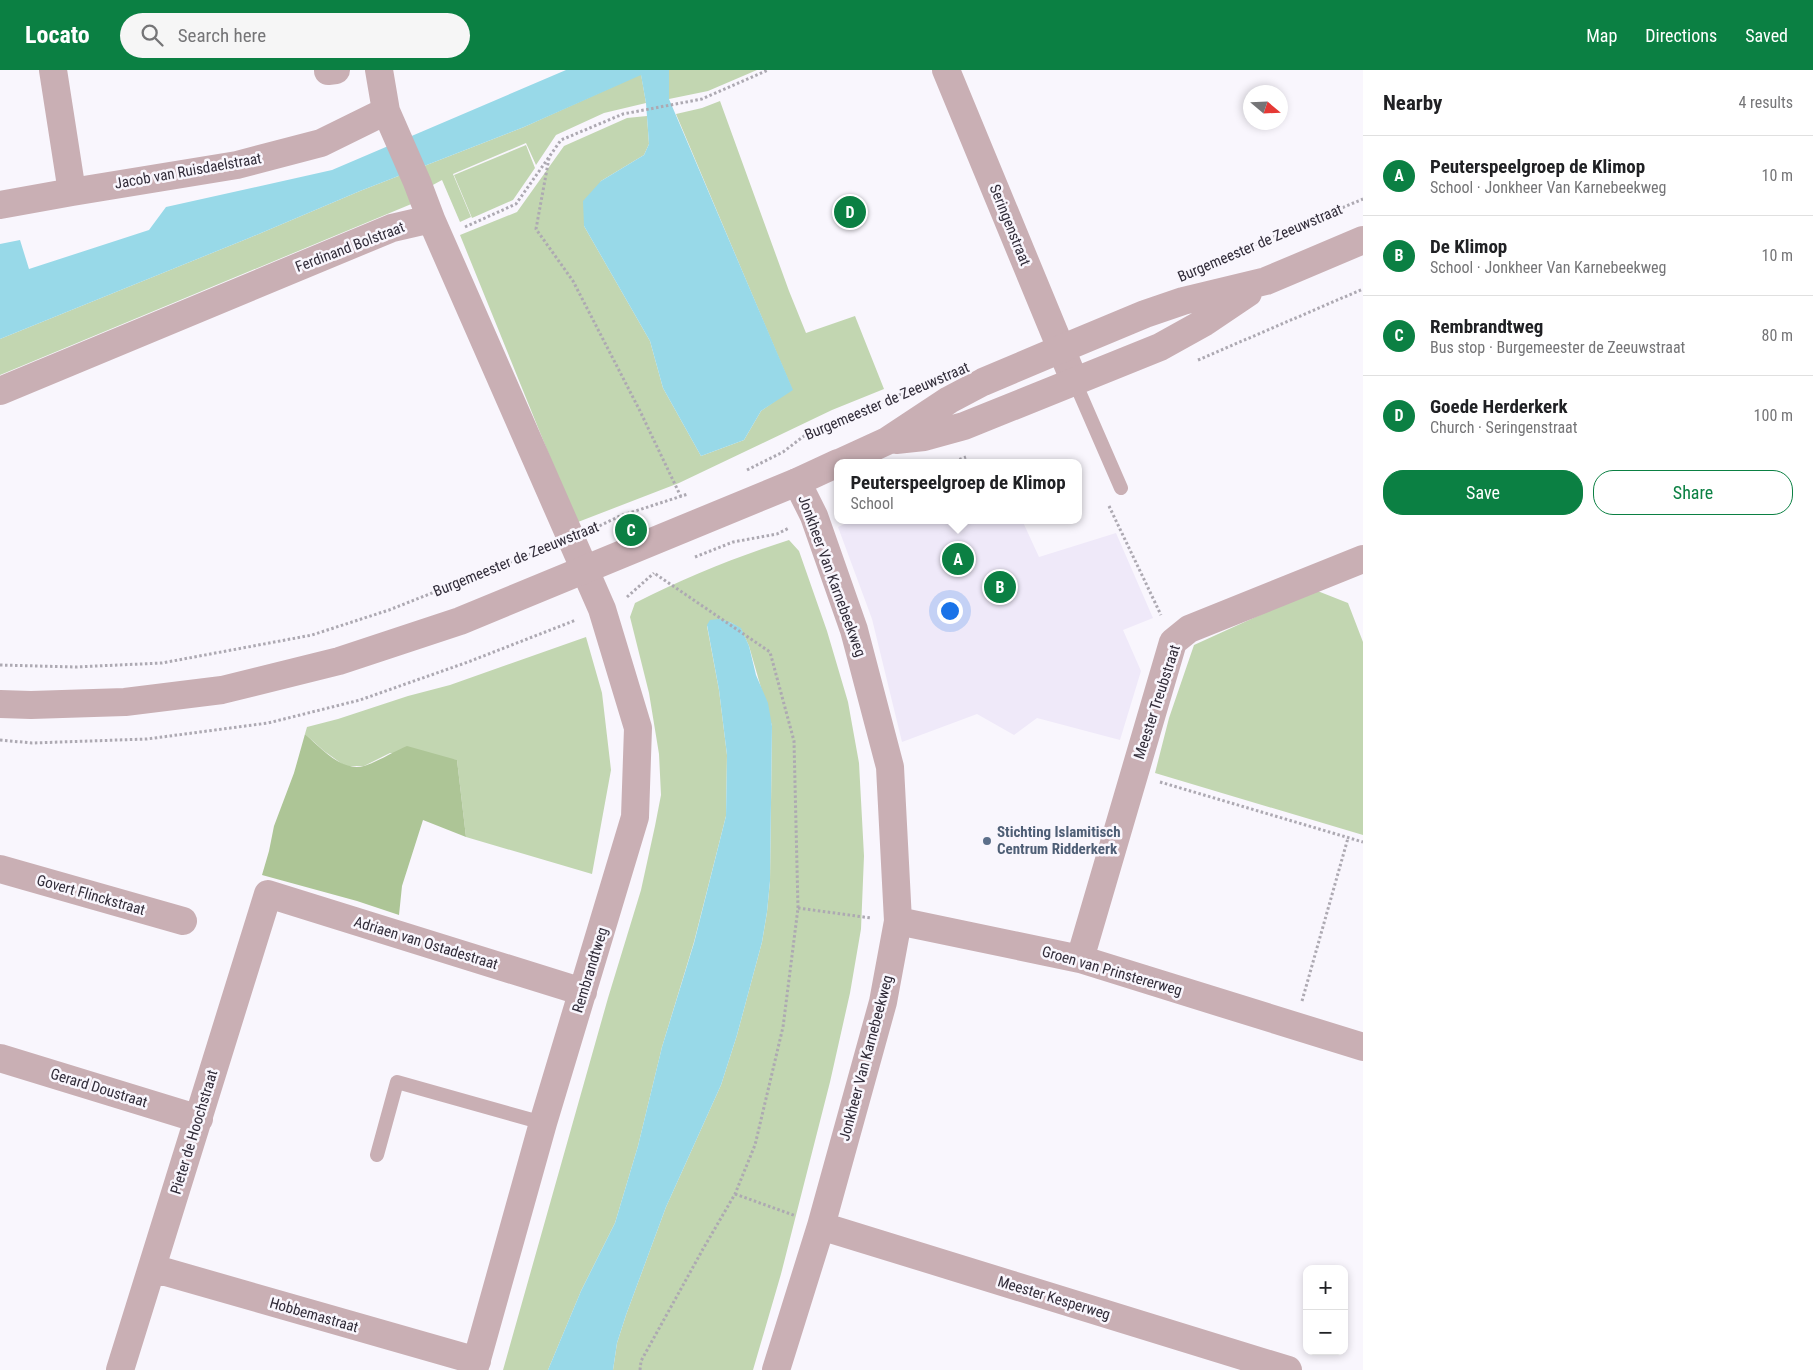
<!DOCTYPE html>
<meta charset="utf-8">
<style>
body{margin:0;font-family:"Roboto Condensed",sans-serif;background:#f6f6f6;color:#202124}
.controls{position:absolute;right:15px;bottom:15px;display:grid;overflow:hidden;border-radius:10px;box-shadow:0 2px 8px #0003}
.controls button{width:45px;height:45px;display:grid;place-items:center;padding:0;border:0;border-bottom:1px solid #e0e0e0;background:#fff;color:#202124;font:25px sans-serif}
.compass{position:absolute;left:1243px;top:15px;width:45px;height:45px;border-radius:50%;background:#fff;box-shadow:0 2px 8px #0003;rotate:109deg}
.you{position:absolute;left:949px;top:540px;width:18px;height:18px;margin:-12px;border:4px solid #fff;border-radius:50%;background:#1a73e8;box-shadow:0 0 0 8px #1a73e833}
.badge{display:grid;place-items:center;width:32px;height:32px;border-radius:50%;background:#0b8043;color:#fff;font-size:16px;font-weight:700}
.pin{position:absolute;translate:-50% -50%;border:2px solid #fff;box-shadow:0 1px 5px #0006}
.popup{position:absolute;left:834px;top:389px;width:248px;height:65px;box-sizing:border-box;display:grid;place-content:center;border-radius:10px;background:#fff;filter:drop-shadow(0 1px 4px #0005);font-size:16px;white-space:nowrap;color:#757577}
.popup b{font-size:19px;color:#202124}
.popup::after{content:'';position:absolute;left:50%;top:100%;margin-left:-10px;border:10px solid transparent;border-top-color:#fff}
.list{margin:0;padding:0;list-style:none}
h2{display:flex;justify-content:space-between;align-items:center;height:65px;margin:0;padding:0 20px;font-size:21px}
h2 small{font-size:16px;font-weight:400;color:#757577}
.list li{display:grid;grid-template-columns:32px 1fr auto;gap:15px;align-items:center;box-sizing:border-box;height:80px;padding:0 20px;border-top:1px solid #e0e0e0}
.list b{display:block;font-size:19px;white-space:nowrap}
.list p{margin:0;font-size:16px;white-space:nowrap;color:#757577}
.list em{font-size:16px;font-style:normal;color:#757577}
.actions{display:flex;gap:10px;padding:15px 20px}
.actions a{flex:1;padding:11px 0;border:1px solid #0b8043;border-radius:20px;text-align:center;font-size:18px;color:#0b8043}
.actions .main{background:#0b8043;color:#fff}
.icon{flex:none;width:28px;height:28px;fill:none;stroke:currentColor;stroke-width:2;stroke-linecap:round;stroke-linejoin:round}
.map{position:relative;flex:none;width:1363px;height:1300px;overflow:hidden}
header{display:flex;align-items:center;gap:30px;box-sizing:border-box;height:70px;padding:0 25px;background:#0b8043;color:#fff}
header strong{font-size:24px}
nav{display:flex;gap:28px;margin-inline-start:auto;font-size:18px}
.search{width:350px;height:45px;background:#f6f6f6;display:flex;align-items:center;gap:12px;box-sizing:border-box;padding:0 18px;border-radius:28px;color:#757577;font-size:19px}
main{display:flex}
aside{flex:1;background:#fff}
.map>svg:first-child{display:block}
.built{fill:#efe9f9}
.green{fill:#c2d6b1}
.forest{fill:#adc596}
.water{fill:#98d9e8}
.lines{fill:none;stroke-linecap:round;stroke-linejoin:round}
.path{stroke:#ada9b2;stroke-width:3;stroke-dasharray:2.5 2.5;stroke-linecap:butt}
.service{stroke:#c9afb4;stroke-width:14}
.minor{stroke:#c9afb4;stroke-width:28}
.tertiary{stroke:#c9afb4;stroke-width:28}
.service-dot{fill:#5c6f8a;stroke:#f9f6fd;stroke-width:2}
.labels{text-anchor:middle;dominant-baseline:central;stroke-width:5;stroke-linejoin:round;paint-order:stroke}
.street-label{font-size:15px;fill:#312c39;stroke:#f9f6fd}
.service-label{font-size:15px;font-weight:bold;fill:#4e5e75;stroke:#f9f6fd;text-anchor:start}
</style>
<header>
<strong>Locato</strong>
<div class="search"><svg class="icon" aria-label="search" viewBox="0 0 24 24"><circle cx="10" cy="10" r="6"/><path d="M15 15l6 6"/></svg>Search here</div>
<nav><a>Map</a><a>Directions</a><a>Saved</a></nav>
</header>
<main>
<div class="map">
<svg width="1363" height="1300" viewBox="0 0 1363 1300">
<rect width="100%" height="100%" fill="#f9f6fd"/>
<path class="built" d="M853,450H1022L1039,487L1116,463L1153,548L1123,560L1141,601L1120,670L1037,648L1014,665L977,644L902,672L872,549L838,457Z"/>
<path class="green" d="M669,0H757L708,21L669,29Z
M641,4L646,33L604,43L556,65L536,95L526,73L453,104L471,147L460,152L442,110L431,116L433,125L0,305V269L249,168L360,121L524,57Z
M720,31L789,221L806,263L855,246L884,319L832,340L679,413L578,452L567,429L460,165L517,142L564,76L627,48L647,46L649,74L644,85L601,111L584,156L650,271L663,318L701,386L744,370L761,341L792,319L676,44L702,38Z
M526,75L535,98L513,130L472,148L454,105Z
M789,470L799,481L827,561L848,632L859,693L864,786L861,859L850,923L830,1012L781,1204L753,1300H613L617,1273L626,1245L666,1137L721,1015L737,965L762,872L767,842L770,811L772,656L749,576L741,559L730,552L707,556L719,620L727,685L726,746L694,872L662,977L638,1076L615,1153L581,1221L548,1300H503L608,928L641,820L655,756L661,725L659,684L649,623L630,547L635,533C684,508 736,487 789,470Z
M1315,520L1348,533L1363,572V765L1155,703L1169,648L1194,575Z
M586,567L602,623L611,700L592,804L466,767L457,690L390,683L364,696H345L324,681L305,664L307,657L338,649L408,626L450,615Z"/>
<path class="forest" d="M305,664C321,678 341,702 364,696C375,693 395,681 407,676L457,690L466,767L423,750L402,816L399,845L357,831L262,805L269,781L274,756L294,703Z"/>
<path class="water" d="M566,0H669V29L793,320L761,341L744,370L701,386L663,318L650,271L584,156L583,131L601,111L644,85L649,74L646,33L641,5L524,57L360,121L249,168L0,269V174L20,170L29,199L149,160L166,137L332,100Z
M719,549L730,552L741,558L749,576L756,605L768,633L772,656L770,811L767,842L762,872L737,965L721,1015L666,1137L626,1245L617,1273L613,1300H548L581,1221L615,1153L638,1076L662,977L694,873L726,746L727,685L719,620L707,555L710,550Z"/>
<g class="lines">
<path class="path" d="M549,88L536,159L573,211L640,341L681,427
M465,157L516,134L561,70L623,44L702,29L768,0
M1209,194L1363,129
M1198,290L1363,219
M950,393L966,387
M747,400L783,382L808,363L911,320
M1109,436L1161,545
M595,458L620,446L688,424
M695,487L733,472L777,464L789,458
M627,527L654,503
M0,595L75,597L162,593L312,565L389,540L546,478
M0,670L32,673L147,669L268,653L360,630L468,592L576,550
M1160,712L1363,772
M798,838L871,848
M1302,931L1348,768
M735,1124L796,1146
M640,1300L641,1291L703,1179L735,1124L755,1075L783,957L798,838L794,671L770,582L654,503"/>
<path class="service" d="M1074,310L1121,418
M377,1085L397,1012L543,1053"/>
<path class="minor" d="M53,0L72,122
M328,0V1L336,0
M946,0L1074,310
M386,41L417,112L431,149
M0,135L72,122L237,95L321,73L386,41L379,0
M0,321L392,158L431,149L602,539L638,658L635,747L543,1053L474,1300
M0,799L183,851
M898,851L1080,889L1363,977
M1080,889L1173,572L1189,559L1363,489
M0,988L199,1049
M821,1156L1288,1300
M152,1198L477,1291
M120,1300L268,824L583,922
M776,1300L821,1156L883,932L898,851L890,697L854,560L814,446L797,412"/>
<path class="tertiary" d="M896,370L924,367L964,356L1160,277L1205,252L1248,223
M839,393L887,371L949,330L983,312L1061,279L1145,244L1183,231L1266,211L1363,170
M0,634L31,635L125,632L222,620L339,591L460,551L797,412L838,393"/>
</g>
<circle class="service-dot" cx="987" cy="771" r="5"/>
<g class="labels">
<g class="street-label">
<text transform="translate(188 101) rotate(-10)">Jacob van Ruisdaelstraat</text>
<text transform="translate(1010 155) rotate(68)">Seringenstraat</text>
<text transform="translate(1260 173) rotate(-23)">Burgemeester de Zeeuwstraat</text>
<text transform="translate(350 177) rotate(-21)">Ferdinand Bolstraat</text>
<text transform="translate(887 331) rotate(-23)">Burgemeester de Zeeuwstraat</text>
<text transform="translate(516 489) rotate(-22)">Burgemeester de Zeeuwstraat</text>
<text transform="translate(832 506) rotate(70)">Jonkheer Van Karnebeekweg</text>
<text transform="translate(1157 632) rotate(-72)">Meester Treubstraat</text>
<text transform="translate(91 825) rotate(16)">Govert Flinckstraat</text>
<text transform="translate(426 873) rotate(17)">Adriaen van Ostadestraat</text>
<text transform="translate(590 900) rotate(-73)">Rembrandtweg</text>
<text transform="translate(1112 901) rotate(16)">Groen van Prinstererweg</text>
<text transform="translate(866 988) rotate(-75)">Jonkheer Van Karnebeekweg</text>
<text transform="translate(99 1018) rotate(17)">Gerard Doustraat</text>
<text transform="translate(194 1062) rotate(-73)">Pieter de Hoochstraat</text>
<text transform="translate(1054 1228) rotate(17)">Meester Kesperweg</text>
<text transform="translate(314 1245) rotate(16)">Hobbemastraat</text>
</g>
<g class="service-label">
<text x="997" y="762">Stichting Islamitisch<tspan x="997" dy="17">Centrum Ridderkerk</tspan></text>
</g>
</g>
</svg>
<div class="controls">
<button>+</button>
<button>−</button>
</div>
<svg class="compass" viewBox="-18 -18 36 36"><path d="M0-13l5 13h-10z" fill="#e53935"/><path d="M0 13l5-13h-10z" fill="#757577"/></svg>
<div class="you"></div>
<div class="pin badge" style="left:958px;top:489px">A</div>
<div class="popup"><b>Peuterspeelgroep de Klimop</b>School</div>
<div class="pin badge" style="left:1000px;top:517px">B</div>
<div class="pin badge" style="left:631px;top:460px">C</div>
<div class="pin badge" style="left:850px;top:142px">D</div>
</div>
<aside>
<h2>Nearby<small>4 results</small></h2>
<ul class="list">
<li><span class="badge">A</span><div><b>Peuterspeelgroep de Klimop</b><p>School · Jonkheer Van Karnebeekweg</p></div><em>10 m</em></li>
<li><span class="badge">B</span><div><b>De Klimop</b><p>School · Jonkheer Van Karnebeekweg</p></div><em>10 m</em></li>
<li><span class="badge">C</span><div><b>Rembrandtweg</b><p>Bus stop · Burgemeester de Zeeuwstraat</p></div><em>80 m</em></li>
<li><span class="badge">D</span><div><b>Goede Herderkerk</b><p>Church · Seringenstraat</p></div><em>100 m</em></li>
</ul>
<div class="actions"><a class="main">Save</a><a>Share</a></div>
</aside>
</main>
